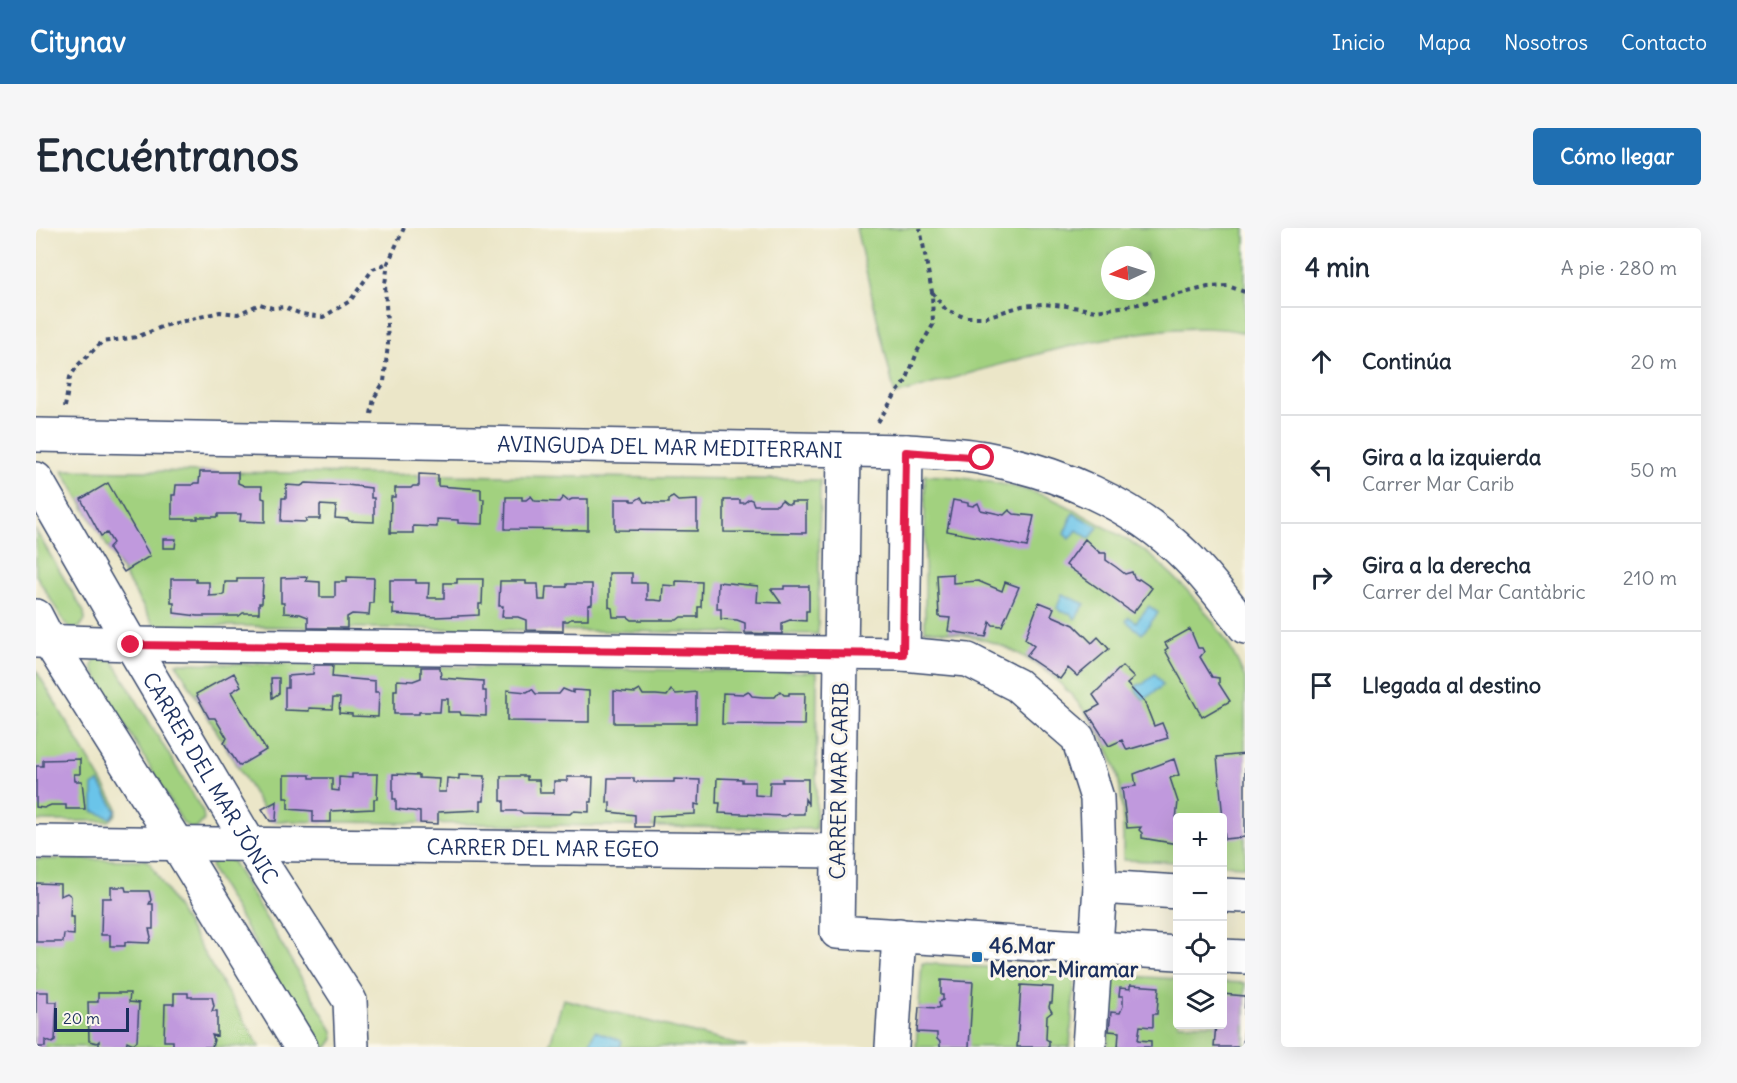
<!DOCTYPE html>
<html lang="es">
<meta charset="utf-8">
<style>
body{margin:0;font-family:Delius,sans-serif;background:#f6f6f7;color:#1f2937}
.controls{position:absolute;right:18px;bottom:18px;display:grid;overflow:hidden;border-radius:6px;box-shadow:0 6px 24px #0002}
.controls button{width:54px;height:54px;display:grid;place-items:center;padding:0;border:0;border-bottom:2px solid #e0e1e3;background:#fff;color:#1f2937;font:30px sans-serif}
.compass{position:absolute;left:1065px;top:18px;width:54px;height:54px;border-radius:50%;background:#fff;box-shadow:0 6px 24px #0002;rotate:266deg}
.scale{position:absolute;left:18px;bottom:15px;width:75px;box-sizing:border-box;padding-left:6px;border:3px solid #1b2f5e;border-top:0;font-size:16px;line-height:21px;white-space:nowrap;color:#1b2f5e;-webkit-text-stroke:4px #fbf7ec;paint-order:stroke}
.stop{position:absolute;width:18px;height:18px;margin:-14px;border:4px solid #e11d48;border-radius:50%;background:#fff}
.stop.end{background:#e11d48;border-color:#fff;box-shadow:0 2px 6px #0008}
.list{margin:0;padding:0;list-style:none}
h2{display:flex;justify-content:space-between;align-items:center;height:78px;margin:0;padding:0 24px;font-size:26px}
h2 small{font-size:20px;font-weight:400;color:#747a83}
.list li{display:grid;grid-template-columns:39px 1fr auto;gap:18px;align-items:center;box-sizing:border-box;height:108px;padding:0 24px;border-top:2px solid #e0e1e3}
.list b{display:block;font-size:22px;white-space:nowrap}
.list p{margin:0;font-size:20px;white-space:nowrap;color:#747a83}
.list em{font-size:20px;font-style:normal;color:#747a83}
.icon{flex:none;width:33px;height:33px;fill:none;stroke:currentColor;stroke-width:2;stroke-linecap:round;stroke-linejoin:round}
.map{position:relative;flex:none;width:1209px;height:819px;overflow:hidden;border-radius:6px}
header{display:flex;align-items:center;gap:36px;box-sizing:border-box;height:84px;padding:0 30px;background:#1f6fb2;color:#fff}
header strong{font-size:28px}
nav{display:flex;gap:33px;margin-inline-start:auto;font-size:21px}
.intro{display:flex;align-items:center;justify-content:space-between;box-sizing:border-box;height:144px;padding:0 36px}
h1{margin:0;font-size:42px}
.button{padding:15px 27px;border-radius:6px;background:#1f6fb2;color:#fff;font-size:21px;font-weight:700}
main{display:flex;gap:36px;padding:0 36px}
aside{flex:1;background:#fff;border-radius:6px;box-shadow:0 6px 24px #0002}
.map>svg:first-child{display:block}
.green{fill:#a2d17f;stroke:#5e806e;stroke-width:1.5;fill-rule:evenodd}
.water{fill:#6bc4e9;stroke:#437aa4;stroke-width:1.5}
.building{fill:#c099dd}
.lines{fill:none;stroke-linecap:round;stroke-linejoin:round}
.minor-casing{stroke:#3a4a6e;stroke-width:36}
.path{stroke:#3a4a6e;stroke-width:4;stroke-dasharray:4.5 4.5;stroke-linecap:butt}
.minor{stroke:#fff;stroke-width:33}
.route{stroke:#e11d48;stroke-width:8}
.poi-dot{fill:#1f6fb2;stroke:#fbf7ec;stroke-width:2}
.labels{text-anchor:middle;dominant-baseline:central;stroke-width:6;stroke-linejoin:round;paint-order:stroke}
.street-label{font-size:21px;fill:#1b2f5e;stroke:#fbf7ec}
.poi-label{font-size:21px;font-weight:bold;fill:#1b2f5e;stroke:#fbf7ec;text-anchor:start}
</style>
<header>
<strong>Citynav</strong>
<nav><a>Inicio</a><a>Mapa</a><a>Nosotros</a><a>Contacto</a></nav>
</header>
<div class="intro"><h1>Encuéntranos</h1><a class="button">Cómo llegar</a></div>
<main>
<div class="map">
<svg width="1209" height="819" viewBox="0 0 1209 819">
<rect width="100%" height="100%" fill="#fbf7ec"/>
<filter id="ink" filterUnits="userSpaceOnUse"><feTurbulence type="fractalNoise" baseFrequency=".0167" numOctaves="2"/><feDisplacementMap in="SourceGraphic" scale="12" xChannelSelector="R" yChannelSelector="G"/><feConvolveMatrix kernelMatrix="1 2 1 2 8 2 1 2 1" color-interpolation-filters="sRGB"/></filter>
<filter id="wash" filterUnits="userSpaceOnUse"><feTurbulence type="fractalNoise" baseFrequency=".008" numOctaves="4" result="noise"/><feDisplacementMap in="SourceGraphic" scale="24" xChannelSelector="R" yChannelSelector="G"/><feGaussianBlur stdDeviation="1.35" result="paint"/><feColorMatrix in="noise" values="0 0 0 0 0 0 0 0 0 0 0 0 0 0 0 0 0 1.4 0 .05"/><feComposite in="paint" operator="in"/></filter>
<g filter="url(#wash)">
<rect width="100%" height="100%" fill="#ebe6c8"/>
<path class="green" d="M820,0H1209V105C1183,98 1154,100 1127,102C1035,112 947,142 859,167ZM1074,27H1110V63H1074Z
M26,242L784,252L782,406L118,397Z
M889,247C929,249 968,254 1006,267C1025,273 1042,284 1060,294C1081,306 1103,317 1121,333C1157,365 1191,406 1209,450V638L1187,637L1186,590H1142L1141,634L1087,632C1087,601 1088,571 1080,541C1074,522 1063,503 1052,488C1012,431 958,406 889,402Z
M0,303L48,384L49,392L43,400L35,401L29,395L0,347Z
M73,429L77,433L167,584L168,592L161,600H154L147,595L58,444L56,438L60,430Z
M140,435L781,444L780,601L234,593Z
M0,442L80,577C82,585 80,588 73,593H0Z
M191,628L196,633L297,803L298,811L292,819H284L278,814L177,644L175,638L179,630Z
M0,631L109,632L114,635L224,819H0Z
M886,735L1039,745L1034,819H880Z
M1077,747L1141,751L1142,796H1186L1187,754L1209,755V819H1072Z
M527,771L711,819H513Z"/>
<path class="water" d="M1037,285L1062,299L1054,311L1041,302L1034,311L1028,306Z
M1026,366L1049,376L1039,391L1034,385L1026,384L1021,380Z
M1113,378L1122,385L1106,406L1090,393L1093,389L1100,394Z
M1119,446L1127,457L1108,472L1100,462L1101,457L1107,456Z
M63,554L80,583L75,590L57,583V558Z
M559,803L586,813L584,819L553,818Z"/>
<g id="blocks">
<path class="building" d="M164,244H202V255L209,258H226V270L229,271V294L204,293L205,286H182V289H161L162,291H136V267H139L140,257H156L158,255H163Z
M383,246L402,247V258L445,261V271H448L447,296L422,295V292L401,291V299L377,298V305H354L355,269H359V260H375L377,258H383Z
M72,255L114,328L88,344L73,322V319L77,315L71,305L65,308L45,271Z
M270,255L311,257L335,260V270H338V294L313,293L312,291L299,290L300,278L284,277V291H270V294L245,293L246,270H250V257L265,258Z
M495,268L499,273L523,274L527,269L532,273L536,271H552V302L469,301L470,269H486V272H490Z
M605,269L608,274L620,275H633V271L637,269L642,273L661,272V303L579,302V271H595V273H599Z
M713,271L716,272L718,277H741L746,272L751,276H755V274H770V305L688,304V272H704V275H708Z
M917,272L932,275V277L937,278L942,275L945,282L968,287L973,282L978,286L998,288L991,319L911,303Z
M127,311H140L139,320H127Z
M1049,311L1064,325H1070V332L1080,339L1089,346L1096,344L1098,350L1102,352L1103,351L1116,360L1097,385L1030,337Z
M573,345H596V355H611V372H618L626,373L627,357L640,358V353L666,354L665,379H662V389H645L641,392H596L592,389H577L576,380L573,379Z
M917,346V355L942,353L966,363L969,354L983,359L966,398L957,397L954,394L950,409L912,403L914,390L903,389L901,347Z
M271,349L270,353L284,354V369H299V354H311V349L338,350L337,375H334L333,387L316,386L311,389V400H272V389L264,386L248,385V375H245V350Z
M135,351H160V354H173V368L188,367L189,354H201V351H227L226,375H223V385H207L203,388H162L138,385V375H135Z
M421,351H447L446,376H443V387L400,389L357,386V376H354V352H380V355H393L392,370H408V355H421Z
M464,353H490V356H502L503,372H509L510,359H531V356H556V376L552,377V391H535L532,393H527V403L490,402V392L482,389H466L467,378H463Z
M682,354L722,358L721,374L745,375L735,361H748V358H773V383H770V393L754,392L746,395V406L709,405V395L701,392L685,391V381H681Z
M1003,374L1018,380L1015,387L1038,397L1056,415L1062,409L1073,421L1041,448L1032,440L1024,451L990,428L998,418L989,411Z
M1154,401L1162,420H1166L1168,424L1164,429L1176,449L1183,450V456L1194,473L1166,489L1129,422L1132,420L1129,415Z
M278,437H297L296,449L339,453V464H343L342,489L316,488V486L303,485L304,470H297L296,481L273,480V483L249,482V460H252V448L277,446Z
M1086,438L1098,450L1091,456L1109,475L1118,498L1126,495L1132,510L1091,522L1086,512L1073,518L1051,484L1064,477L1057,467Z
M385,439H404L405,450L447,453V463H450V488L425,487L424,484H412V471H405L404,484H383V486H358V462H361V452L377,453L385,450Z
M198,445L205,458L195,464L230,522L203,538L188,515L191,510L179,490H173L160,466Z
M235,450H243V465L236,470Z
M496,461L500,466H523L527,461L537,465V462L553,463V494L471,493V462L491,464Z
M604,462L607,467H620L631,468L635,462L640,466L660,464V495H578V463L599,465Z
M712,463L716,468L727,469H739L744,463L748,467H753V465H769L768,497L686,496L687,465L707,466Z
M1209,526V609L1189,611L1181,529Z
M44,531V546H38L39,553H46L49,581H30V577H15L8,580L0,579V538H7V532Z
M1138,531L1143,547L1134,550L1142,574L1139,600H1142V616L1106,610V605L1103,602L1105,599L1091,600L1086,560L1100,558L1098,546Z
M316,546H342L341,571H338V581L295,583V594H277V583L252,581V570H248V547H274V550H296V562L303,563V549L316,550Z
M357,546L383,547V550L403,551L402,564H410L411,550L423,551V547L449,548L448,573H445V582L402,584V596L384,595V584L360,581V571H357Z
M465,548H491V552H503L504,565H518V553H531V549H557L556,574H553V584L537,583L534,586L487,585L484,583H468V573H465Z
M572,550H598V554H638V551L664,552L663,577L659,576V586L617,588L616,599H599V587L574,584V574L571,575Z
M681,550L706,551V554H719V567L733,568L734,554H747L746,551H772V576L769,571L768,586H752L749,588L683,585L684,575H680Z
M241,573L240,593H234L226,581Z
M0,655L24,656V668L31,665L35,668L34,689H38V707L28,706L27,714H0Z
M75,659H89L90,663H113L115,672L113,676H117V701H113L115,709L113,715L89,714V718H74V707H65L66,670H75Z
M905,752L937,754L933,819H904V814L901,811V805L881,804L883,779L902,780L904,779L903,774L907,772V767H905Z
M985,757L1017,759L1016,775H1014L1013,779L1016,784L1011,788L1010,811L1013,813V819H981Z
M1094,757L1123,759L1121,786H1117V799L1104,798L1102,812L1115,813V819H1082L1083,804L1073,803L1075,784L1084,785L1087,778V768H1083L1084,760L1094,761Z
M0,764H12V774H21L19,813L16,815L9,812V819H0Z
M62,765H94L93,774L103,775L101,813L97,816L91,813L90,819H63V813L61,815L53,813L52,774H62Z
M138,765H152V769H176L178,778L176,783H181V808L176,807L178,812L176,819H137V813H128L129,776H138Z
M1186,766L1209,768L1207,819H1178L1180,796H1186Z"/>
</g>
</g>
<g filter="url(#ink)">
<use href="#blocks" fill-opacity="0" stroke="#3a4a6e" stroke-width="1.5"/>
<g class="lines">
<g class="minor-casing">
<g id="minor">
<path id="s1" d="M0,207L870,223C896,225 923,225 948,230C1022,244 1097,275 1151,329C1172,350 1191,375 1209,399"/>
<path d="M808,223L801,704L1142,725"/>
<path id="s2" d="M0,251L95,416L214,617L314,773L316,819"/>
<path d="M0,388L13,413L141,616L265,819"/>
<path d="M0,413L95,416L867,426L932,432L981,457L1042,510L1061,570L1064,659L1053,819"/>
<path d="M867,426L870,223"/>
<path id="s3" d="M0,614L802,623"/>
<path d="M1064,659L1142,664"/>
<path d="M1186,667L1209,668"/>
<path d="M1186,728L1209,729"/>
<path d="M856,819L863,707"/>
</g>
</g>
<path class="path" d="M896,64L910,82L928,89H950L986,78L1006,76L1031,78L1060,83L1103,76L1172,59L1192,58L1209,64
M29,179L34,149L42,137L66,114L101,109L128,98L184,84L202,86L224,76L236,80L248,79L265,86L287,89L314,73L337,41L352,35
M335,186L338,170L348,154L352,116L349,56L352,35L368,0
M842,194L859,167L870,153L882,122L897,97L896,64L884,0"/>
<use href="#minor" class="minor"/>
</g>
</g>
<g class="lines" filter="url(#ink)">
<path class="route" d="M95,417L867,426L870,224L946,230"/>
</g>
<rect class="poi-dot" x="935" y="723" width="12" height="12" rx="3"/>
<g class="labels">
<g class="street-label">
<text stroke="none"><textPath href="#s1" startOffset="634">AVINGUDA DEL MAR MEDITERRANI</textPath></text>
<text stroke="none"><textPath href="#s2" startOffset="346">CARRER DEL MAR JÒNIC</textPath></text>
<text transform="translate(803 553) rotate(-89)">CARRER MAR CARIB</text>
<text stroke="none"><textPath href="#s3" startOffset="507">CARRER DEL MAR EGEO</textPath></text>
</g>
<g class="poi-label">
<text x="953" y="717">46.Mar<tspan x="953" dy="24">Menor-Miramar</tspan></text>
</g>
</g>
</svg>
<div class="controls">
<button>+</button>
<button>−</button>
<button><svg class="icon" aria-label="locate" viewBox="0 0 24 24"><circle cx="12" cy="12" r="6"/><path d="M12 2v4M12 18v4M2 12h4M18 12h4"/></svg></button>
<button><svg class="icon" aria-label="layers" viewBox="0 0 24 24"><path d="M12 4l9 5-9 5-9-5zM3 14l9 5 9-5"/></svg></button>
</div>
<svg class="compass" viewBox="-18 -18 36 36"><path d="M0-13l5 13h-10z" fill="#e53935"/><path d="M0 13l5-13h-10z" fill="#747a83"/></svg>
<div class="scale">20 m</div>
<div class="stop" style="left:946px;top:230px"></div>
<div class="stop end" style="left:95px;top:417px"></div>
</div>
<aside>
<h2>4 min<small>A pie · 280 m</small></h2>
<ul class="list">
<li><svg class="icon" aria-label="ahead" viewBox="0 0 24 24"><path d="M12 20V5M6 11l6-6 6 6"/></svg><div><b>Continúa</b></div><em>20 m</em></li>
<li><svg class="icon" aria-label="left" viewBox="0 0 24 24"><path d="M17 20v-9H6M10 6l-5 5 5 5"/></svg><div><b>Gira a la izquierda</b><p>Carrer Mar Carib</p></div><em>50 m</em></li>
<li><svg class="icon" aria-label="right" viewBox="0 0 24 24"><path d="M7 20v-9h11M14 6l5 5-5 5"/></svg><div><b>Gira a la derecha</b><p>Carrer del Mar Cantàbric</p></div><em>210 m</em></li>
<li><svg class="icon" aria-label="arrive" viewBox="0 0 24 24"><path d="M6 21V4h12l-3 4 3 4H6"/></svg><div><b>Llegada al destino</b></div></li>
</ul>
</aside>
</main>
